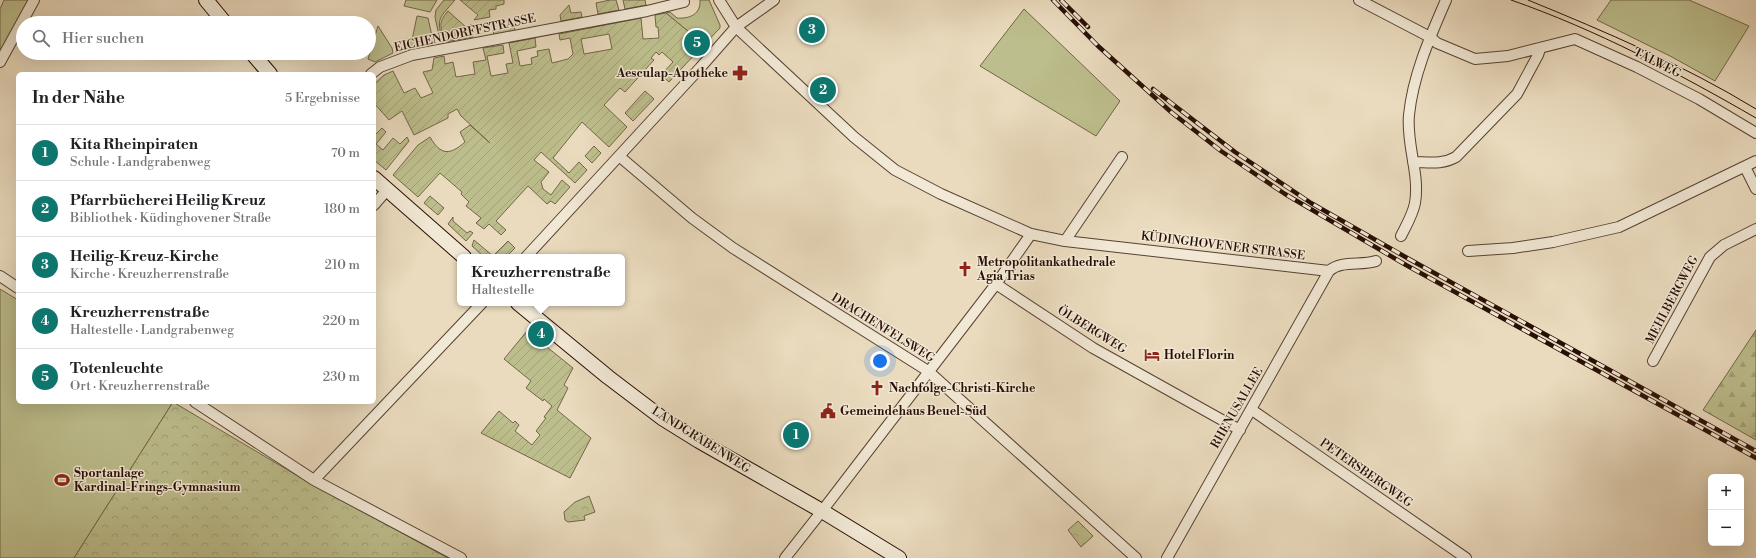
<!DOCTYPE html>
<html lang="de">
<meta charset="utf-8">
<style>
body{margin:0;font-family:"Libre Bodoni",serif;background:#f2f2f2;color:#202124}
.controls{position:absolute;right:12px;bottom:12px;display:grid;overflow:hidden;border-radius:6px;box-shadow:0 4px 16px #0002}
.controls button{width:36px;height:36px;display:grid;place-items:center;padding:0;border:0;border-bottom:1px solid #e0e0e0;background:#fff;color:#202124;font:20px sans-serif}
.you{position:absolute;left:880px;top:361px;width:14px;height:14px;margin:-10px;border:3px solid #fff;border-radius:50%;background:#1a73e8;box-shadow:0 0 0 6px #1a73e833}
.badge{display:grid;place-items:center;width:26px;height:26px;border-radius:50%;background:#0f766e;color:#fff;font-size:13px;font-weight:700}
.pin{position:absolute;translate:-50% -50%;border:2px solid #fff;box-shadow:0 1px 4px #0006}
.popup{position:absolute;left:457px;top:254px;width:168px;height:52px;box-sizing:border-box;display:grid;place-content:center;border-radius:6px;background:#fff;filter:drop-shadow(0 1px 3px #0005);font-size:13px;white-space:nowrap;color:#757577}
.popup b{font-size:15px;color:#202124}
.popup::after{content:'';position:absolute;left:50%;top:100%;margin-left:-8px;border:8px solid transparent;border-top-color:#fff}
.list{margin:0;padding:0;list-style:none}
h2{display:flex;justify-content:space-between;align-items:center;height:52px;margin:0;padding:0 16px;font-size:17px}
h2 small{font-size:13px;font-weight:400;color:#757577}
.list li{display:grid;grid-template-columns:26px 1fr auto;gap:12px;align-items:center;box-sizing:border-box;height:56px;padding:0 16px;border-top:1px solid #e0e0e0}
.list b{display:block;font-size:15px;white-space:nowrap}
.list p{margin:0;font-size:13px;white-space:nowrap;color:#757577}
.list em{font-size:13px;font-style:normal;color:#757577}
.icon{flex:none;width:22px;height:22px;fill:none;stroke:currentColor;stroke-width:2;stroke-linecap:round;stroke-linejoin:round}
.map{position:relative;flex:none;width:1756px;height:558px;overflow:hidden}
.search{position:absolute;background:#fff;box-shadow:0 4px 16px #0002;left:16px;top:16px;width:360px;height:44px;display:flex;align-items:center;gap:10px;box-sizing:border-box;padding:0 14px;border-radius:22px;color:#757577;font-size:15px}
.panel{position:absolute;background:#fff;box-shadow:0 4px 16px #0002;left:16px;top:72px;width:360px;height:332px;border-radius:6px}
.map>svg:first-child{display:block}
.grass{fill:#bdbe8d;stroke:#726648}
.forest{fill:url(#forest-firs);stroke:#726648}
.park{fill:url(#park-crowns);stroke:#726648}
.garden{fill:url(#garden-furrows);stroke:#726648;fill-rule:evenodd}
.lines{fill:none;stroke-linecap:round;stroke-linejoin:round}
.street-casing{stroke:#584132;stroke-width:12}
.secondary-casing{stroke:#280e04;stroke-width:16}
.street{stroke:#f1e8d5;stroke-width:10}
.secondary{stroke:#f1e8d5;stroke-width:14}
.tram{stroke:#280e04;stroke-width:1}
.rail-casing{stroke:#280e04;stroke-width:4.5}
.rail{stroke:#f1e8d5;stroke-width:3;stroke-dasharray:9;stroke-linecap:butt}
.labels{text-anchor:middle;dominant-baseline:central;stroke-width:3;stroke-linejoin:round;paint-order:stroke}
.street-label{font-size:12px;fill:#280e04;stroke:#f1e8d5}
.poi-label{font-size:12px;font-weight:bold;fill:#280e04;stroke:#f1e8d5;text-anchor:start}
</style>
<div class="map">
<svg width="1756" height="558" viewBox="0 0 1756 558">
<defs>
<pattern id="forest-firs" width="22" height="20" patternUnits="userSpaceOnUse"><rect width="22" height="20" fill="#bdbe8d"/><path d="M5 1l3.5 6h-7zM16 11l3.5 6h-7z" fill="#a2a278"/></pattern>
<pattern id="park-crowns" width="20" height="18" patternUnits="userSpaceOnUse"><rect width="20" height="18" fill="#bdbe8d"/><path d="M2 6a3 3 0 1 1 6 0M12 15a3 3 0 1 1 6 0" fill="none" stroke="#a2a278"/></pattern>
<pattern id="garden-furrows" width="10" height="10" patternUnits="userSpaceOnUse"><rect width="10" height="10" fill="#bdbe8d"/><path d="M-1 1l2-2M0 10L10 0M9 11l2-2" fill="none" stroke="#a2a278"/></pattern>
</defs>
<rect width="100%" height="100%" fill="#eadbbe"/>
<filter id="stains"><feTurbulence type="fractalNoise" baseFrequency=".005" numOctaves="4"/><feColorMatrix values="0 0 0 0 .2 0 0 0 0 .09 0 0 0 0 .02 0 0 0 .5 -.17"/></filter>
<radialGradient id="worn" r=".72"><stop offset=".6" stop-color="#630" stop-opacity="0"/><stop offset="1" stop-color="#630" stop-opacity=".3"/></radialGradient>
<path class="grass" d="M4,0H34L0,58V9Z
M406,0H437L430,12L404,6Z
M444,0H455C437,21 437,17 443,44L441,45L435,17L436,10Z
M700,0H709L720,25V28L697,52L689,32L666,13L670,12L677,18C690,19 701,14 700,0Z
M1611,0H1689L1749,26L1715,81L1672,57L1597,20Z
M1024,9L1120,101L1096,136L980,66Z
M417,16L428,18L434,45L404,50L405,39L412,40Z
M378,26L392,48L393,53L375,62L368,59Z
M0,289L18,300V402H173L74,558H0Z"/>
<path class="forest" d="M1756,330V440L1703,410Z"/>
<path class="park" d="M173,402L303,479L448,558H74Z
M589,496L595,512L584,516L585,520L568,522L565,520L564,512L575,502Z
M1078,521L1093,536L1081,547L1068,530Z"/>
<path class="garden" d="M460,0H504V4L496,6V9L489,10L490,17L474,20L478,15Z
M610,0H616L619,10L598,14L596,3Z
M623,0H645L646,5L625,9Z
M569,5L571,13L581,12L582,17L561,21L560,15Z
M448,11L467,28L471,24L473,37L445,42C441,27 437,24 448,11Z
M666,13L689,32L697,52L669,82L661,75L673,62L662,52L659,55L656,52L651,58L654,60L625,92L620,88L604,105L627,127L609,147L582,122L553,158L569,173L579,162L587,170L575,183L541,152L534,160L549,172L541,182L543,189L551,195L562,180L570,187L555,204L551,201L547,204L528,186L496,221L506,230L501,235L489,224L484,229L476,223L481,218L466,206L469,202L461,194L462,192L440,173L418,197L393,175L418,145L430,137C441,156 450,155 465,142L460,132L470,125L490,143L461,116L457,109L448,114V118L414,135L402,111L389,120L374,103V84L384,75L393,71L404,93L415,88L421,98L433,93L423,72L432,70L434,58L444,56L445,64L453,62L456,77L475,74L473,62L486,60L483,48L503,45L504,53L487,56L491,76L508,73L506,64L513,63L509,43L535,38L536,47L517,51L520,66L532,64L531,58L538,56L537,51L549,49L552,63L568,59L573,54L570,38L560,40L559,34L641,18L643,39L659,38L658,27H656L655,15ZM609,34L612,49L584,54L581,39Z
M514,25L515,31L494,35L493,30Z
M645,91L654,99L633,121L625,113Z
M382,128L386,132L376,144L383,150L393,138L400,144L407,137L409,141L386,170L374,160V136Z
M594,146L601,153L592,163L585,156Z
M430,196L444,208L438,215L424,203Z
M453,217V221L467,233L470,231L473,233L466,241L448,224Z
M474,240L493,256L508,241L515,248L506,257H484L472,246Z
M527,331L573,368L564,385L568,388L557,410L591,438L570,478L481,433L499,411L513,423L515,421L519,425L515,431L532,445L540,435L536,431L546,418L544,417L552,406L544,399L543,401L526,388L531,381L504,359Z"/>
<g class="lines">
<g class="street-casing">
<path id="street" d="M719,0L736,27L854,137L895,170L941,194L1031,234L1065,241L1329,271C1341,260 1361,266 1376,261
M1359,0L1430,37L1437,43L1475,59L1508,56L1575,39L1637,67L1699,99L1756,133
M0,62L34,0
M371,74L380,67L412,55L647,11L684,2
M619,156L692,218L733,248L928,371L1136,558
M1413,162C1428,162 1442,165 1456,157L1517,94L1538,55L1540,49
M1745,167L1756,189
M374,205L387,190
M1401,236C1406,226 1413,214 1415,203C1420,174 1406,144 1409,115C1413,75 1430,37 1446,0
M1065,241L1122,157
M1468,251L1513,248L1553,242L1619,227L1756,161
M526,257L700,68L736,27L774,0
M0,276L18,288
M996,284L1093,348L1240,430
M1653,361L1710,257L1724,245L1756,229
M195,402L314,480L461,558
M1252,410L1466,558
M314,480L482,303
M785,558L822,511L996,284L1031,234
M1167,558L1329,271"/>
</g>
<g class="secondary-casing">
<path id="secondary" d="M206,0L225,23
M252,53L270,74
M374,178L464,257
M518,303L608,377L662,418L699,441L822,511L899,558"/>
</g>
<use href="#street" class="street"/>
<use href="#secondary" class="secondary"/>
<path class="tram" d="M1511,0C1597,30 1678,73 1756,118
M1528,0C1606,32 1684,65 1756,109"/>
<g class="rail-casing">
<path id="rail" d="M1053,0L1098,46L1171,112L1221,151L1285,194L1406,265L1756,458
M1061,0L1088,27
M1153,89L1235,152L1311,203L1409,259L1756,451"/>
</g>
<use href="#rail" class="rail"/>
</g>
<defs>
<g id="pharmacy-bare" transform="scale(1.2)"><path d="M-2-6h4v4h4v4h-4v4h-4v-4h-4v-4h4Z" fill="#8f2418" stroke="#f1e8d5" stroke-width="2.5" paint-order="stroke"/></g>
<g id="church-bare" transform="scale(1.2)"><path d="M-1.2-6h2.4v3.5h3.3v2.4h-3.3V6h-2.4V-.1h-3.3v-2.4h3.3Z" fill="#8f2418" stroke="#f1e8d5" stroke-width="2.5" paint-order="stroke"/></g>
<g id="hotel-bare" transform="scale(1.2)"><path d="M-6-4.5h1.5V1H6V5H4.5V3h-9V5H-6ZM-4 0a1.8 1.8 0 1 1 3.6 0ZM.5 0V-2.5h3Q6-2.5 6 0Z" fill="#8f2418" stroke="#f1e8d5" stroke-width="2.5" paint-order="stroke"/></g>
<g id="civic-bare" transform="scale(1.2)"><path d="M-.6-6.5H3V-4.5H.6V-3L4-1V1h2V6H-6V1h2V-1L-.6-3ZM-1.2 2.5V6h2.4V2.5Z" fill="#8f2418" stroke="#f1e8d5" stroke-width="2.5" paint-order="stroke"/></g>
<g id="stadium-bare" transform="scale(1.2)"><path d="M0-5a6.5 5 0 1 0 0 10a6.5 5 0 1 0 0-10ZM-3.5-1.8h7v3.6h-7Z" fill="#8f2418" stroke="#f1e8d5" stroke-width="2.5" paint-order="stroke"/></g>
</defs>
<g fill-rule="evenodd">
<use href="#pharmacy-bare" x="740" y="73"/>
<use href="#church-bare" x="965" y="269"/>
<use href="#hotel-bare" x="1152" y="355"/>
<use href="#church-bare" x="877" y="388"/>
<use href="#civic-bare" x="828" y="411"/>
<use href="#stadium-bare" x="62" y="480"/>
</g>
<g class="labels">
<g class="street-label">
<text transform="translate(465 33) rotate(-12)">EICHENDORFFSTRASSE</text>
<text transform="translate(1657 63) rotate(27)">TALWEG</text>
<text transform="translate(1223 246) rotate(7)">KÜDINGHOVENER STRASSE</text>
<text transform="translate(1672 300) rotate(-62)">MEHLBERGWEG</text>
<text transform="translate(883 328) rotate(32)">DRACHENFELSWEG</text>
<text transform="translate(1092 330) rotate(32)">ÖLBERGWEG</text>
<text transform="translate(1237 408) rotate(-60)">RHENUSALLEE</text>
<text transform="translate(701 440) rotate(32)">LANDGRABENWEG</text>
<text transform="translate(1366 473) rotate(35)">PETERSBERGWEG</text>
</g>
<g class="poi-label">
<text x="728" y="73" text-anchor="end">Aesculap-Apotheke</text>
<text x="977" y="262">Metropolitankathedrale<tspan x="977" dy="14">Agia Trias</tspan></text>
<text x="1164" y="355">Hotel Florin</text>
<text x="889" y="388">Nachfolge-Christi-Kirche</text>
<text x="840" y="411">Gemeindehaus Beuel-Süd</text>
<text x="74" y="473">Sportanlage<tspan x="74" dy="14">Kardinal-Frings-Gymnasium</tspan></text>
</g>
</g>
<rect width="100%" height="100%" filter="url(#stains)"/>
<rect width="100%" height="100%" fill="url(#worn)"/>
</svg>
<div class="controls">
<button>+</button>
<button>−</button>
</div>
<div class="you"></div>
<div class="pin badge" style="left:796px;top:435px">1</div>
<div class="pin badge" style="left:823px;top:90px">2</div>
<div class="pin badge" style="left:812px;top:30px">3</div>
<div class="pin badge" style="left:541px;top:334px">4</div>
<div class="popup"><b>Kreuzherrenstraße</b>Haltestelle</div>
<div class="pin badge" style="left:697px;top:43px">5</div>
<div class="search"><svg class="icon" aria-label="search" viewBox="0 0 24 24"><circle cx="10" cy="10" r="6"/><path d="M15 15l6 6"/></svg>Hier suchen</div>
<section class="panel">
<h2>In der Nähe<small>5 Ergebnisse</small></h2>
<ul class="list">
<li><span class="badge">1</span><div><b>Kita Rheinpiraten</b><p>Schule · Landgrabenweg</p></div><em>70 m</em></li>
<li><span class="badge">2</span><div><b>Pfarrbücherei Heilig Kreuz</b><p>Bibliothek · Küdinghovener Straße</p></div><em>180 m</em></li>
<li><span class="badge">3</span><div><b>Heilig-Kreuz-Kirche</b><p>Kirche · Kreuzherrenstraße</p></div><em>210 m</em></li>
<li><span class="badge">4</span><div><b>Kreuzherrenstraße</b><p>Haltestelle · Landgrabenweg</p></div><em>220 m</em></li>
<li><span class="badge">5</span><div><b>Totenleuchte</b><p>Ort · Kreuzherrenstraße</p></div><em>230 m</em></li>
</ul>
</section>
</div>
